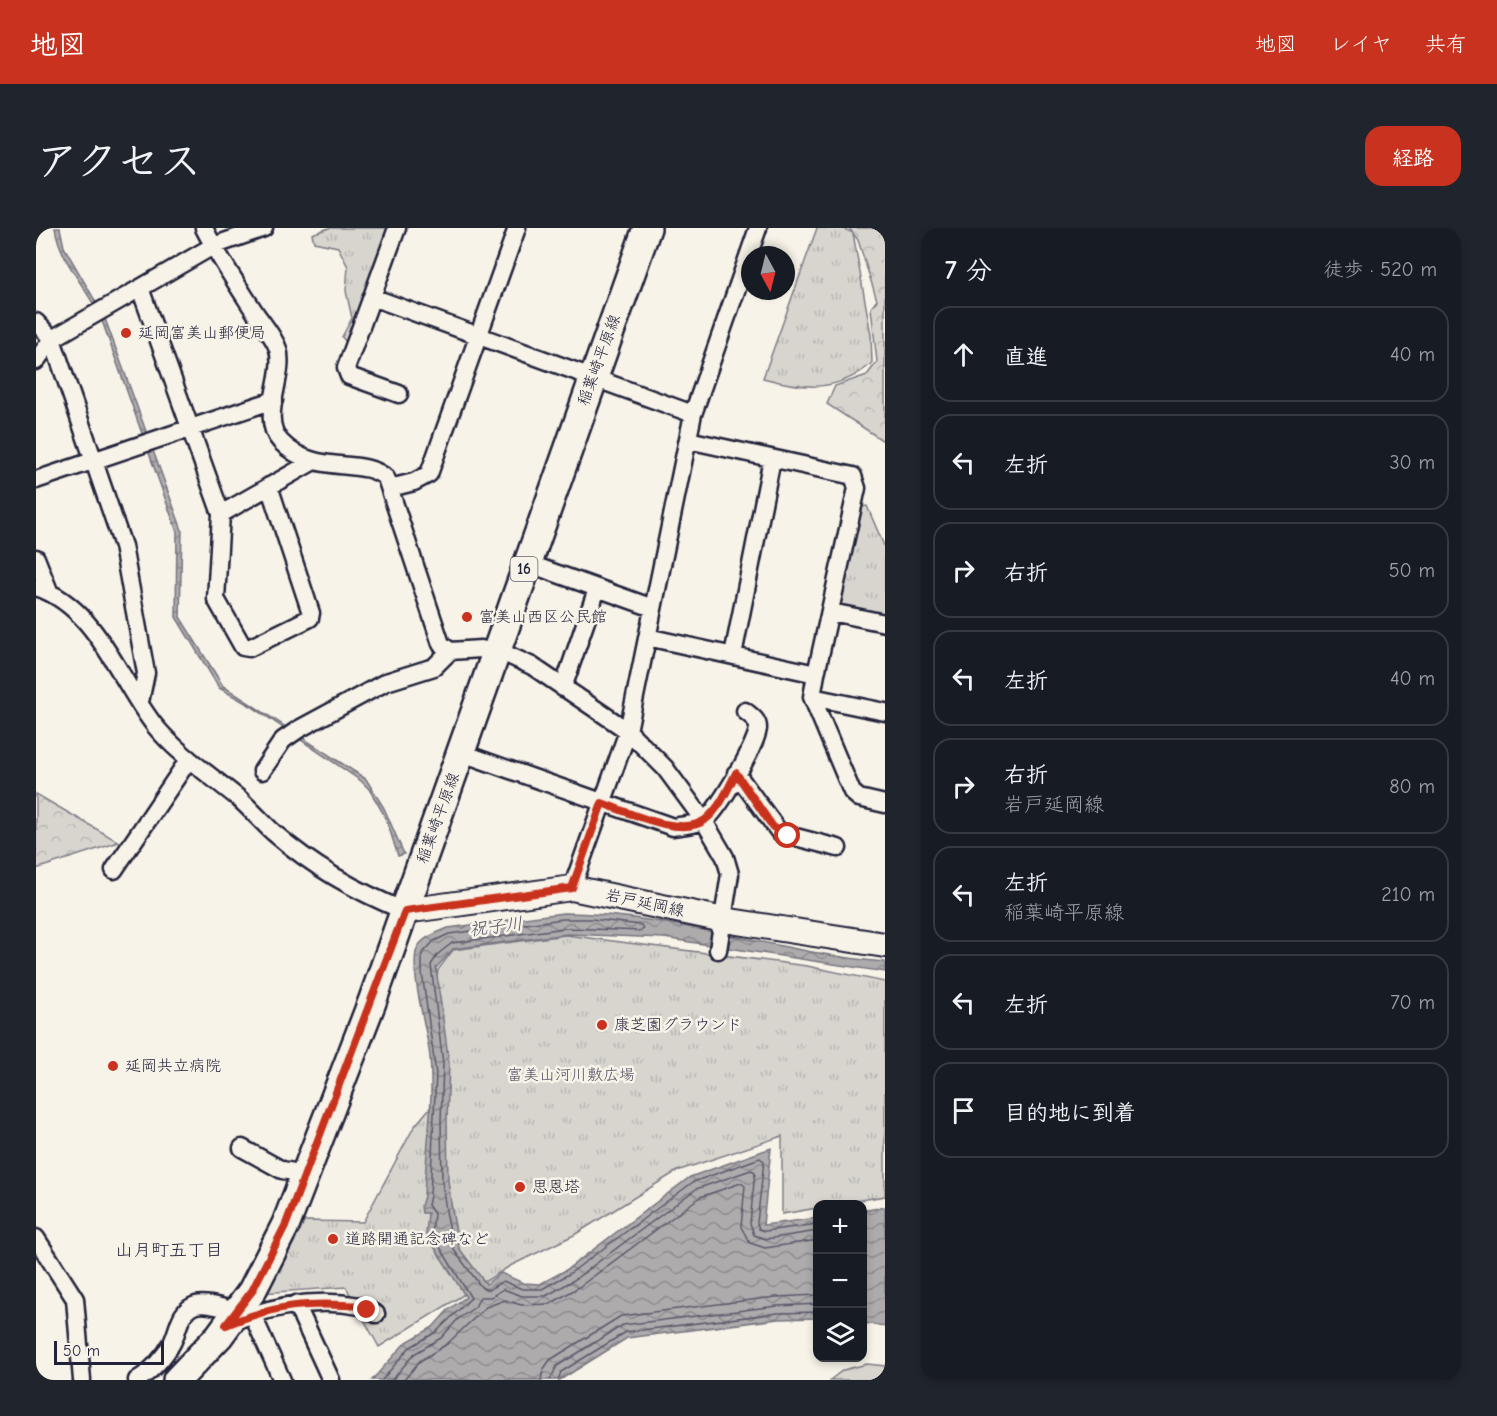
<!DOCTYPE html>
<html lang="ja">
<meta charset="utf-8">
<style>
body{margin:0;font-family:"Comic Neue","Klee One",sans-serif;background:#20242c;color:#f1f3f6}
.controls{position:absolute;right:18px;bottom:18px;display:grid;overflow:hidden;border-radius:12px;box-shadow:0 3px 9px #0003}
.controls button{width:54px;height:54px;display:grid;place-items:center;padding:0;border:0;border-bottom:2px solid #363941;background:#171b24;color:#f1f3f6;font:30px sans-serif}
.compass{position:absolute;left:705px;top:18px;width:54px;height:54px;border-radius:50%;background:#171b24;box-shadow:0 3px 9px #0003;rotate:173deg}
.scale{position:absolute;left:18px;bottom:15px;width:110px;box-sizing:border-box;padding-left:6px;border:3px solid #22223b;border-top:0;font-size:16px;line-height:21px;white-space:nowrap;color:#22223b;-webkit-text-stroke:4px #f7f3e8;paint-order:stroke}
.stop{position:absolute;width:18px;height:18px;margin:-14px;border:4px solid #c8321e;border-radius:50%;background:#fff}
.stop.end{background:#c8321e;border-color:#fff;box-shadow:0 2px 6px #0008}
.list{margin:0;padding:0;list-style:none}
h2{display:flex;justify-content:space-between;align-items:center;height:78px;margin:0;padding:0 24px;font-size:26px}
h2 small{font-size:20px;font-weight:400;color:#9ea1a6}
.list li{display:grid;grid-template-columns:39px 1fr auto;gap:18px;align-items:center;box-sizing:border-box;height:96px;margin:0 12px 12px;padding:0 12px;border:2px solid #363941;border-radius:18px}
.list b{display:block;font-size:22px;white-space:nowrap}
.list p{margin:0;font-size:20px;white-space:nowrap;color:#9ea1a6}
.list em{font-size:20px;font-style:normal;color:#9ea1a6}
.icon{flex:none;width:33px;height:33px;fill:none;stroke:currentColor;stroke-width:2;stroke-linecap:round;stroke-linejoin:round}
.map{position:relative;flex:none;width:849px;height:1152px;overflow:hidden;border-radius:18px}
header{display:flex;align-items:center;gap:36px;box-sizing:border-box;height:84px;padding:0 30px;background:#c8321e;color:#fff}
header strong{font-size:28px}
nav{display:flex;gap:33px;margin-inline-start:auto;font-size:21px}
.intro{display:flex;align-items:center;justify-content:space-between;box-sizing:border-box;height:144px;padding:0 36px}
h1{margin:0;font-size:42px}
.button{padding:15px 27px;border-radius:18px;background:#c8321e;color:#fff;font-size:21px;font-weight:700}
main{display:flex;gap:36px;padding:0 36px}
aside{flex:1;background:#171b24;border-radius:18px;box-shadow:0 3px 9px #0003}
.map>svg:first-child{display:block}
.grass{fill:#d8d5cf;stroke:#7d7c85;stroke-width:1.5}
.forest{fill:url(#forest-crowns);stroke:#7d7c85;stroke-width:1.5}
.park{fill:url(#park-tufts);stroke:#7d7c85;stroke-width:1.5}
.water{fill:url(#water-waves);stroke:#76747f;stroke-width:1.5}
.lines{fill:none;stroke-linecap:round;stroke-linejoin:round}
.shore{stroke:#5a5969;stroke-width:1.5}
.minor-casing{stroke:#22223b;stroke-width:21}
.secondary-casing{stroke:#22223b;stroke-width:28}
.primary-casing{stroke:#22223b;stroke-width:32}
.minor{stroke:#f7f3e8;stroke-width:16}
.secondary{stroke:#f7f3e8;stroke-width:24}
.primary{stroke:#f7f3e8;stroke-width:27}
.route{stroke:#c8321e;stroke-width:8}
.poi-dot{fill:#c8321e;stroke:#f7f3e8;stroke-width:2}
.labels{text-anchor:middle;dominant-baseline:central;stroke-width:5;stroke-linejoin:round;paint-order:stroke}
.shield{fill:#f7f3e8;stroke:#62616f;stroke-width:1.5}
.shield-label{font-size:15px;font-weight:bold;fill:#22223b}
.poi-label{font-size:16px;fill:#22223b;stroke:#f7f3e8;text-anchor:start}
.street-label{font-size:16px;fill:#22223b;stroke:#f7f3e8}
.park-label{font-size:16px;fill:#504f60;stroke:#f7f3e8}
.water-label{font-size:18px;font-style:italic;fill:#535263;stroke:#f7f3e8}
.neighbourhood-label{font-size:18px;fill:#22223b;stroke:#f7f3e8}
</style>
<header>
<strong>地図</strong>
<nav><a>地図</a><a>レイヤ</a><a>共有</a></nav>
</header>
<div class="intro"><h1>アクセス</h1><a class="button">経路</a></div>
<main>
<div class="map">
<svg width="849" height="1152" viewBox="0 0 849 1152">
<defs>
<pattern id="forest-crowns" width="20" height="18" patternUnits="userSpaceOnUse" patternTransform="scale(1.5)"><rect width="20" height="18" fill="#d8d5cf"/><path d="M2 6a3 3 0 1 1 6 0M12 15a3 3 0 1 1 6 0" fill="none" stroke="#b9b7b3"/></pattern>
<pattern id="park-tufts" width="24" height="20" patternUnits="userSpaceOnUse" patternTransform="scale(1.5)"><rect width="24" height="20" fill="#d8d5cf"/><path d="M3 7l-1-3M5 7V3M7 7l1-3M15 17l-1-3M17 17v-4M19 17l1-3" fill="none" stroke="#b9b7b3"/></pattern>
<pattern id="water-waves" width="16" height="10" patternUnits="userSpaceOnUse" patternTransform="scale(1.5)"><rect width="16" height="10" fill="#aeabad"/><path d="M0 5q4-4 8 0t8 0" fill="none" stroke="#8d8b8e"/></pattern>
</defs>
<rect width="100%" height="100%" fill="#f7f3e8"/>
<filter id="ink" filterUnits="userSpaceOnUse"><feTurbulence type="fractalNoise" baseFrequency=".0167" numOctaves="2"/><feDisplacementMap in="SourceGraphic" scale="12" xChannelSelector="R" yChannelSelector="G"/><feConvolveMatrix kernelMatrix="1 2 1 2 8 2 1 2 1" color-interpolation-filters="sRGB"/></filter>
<g filter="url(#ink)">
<path class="grass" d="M831,1136L849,1138V1152H794L807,1142Z"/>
<path class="forest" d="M813,0H849V214L791,176L799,158L831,147L841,134L835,80L841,72L822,12Z
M0,566L83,614L0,641Z"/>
<path class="park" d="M293,0H355L312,117L306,109L316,90L310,63L312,39L302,19L278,14L276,6Z
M781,0H806L817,5L835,107L836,135C802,165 767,161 727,150Z
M831,278L849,320V389L802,379L824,279Z
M530,707L771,738L849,754V968L800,976H782L781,980L746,986V908L641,943L538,1007L474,1038L343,1119L310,1059L226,1065L269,993L327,994L378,899L398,875L394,799L402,742L417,722Z"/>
<path class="water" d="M19,0H24L28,19L68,88L146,302L144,389L187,458L330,551L348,580L368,626L362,628L350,590L333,561L325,553L215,478L183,460L140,389L141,304L65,90C51,60 24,33 19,0Z
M527,685C636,685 741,725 849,734V744L628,710L531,706L417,721L400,740L413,835L411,893L412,952L416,982L423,1020L450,1056L465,1045L487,1055L504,1056L530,1042L654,949L735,920L727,997L781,990V1090L742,1091L591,1110L524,1152H336L369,1115L397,1099L413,1081L430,1069L390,1006L392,985H386L385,978L388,968C390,922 398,874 394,829C391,801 375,750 380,724C383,710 401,705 412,700Z
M849,979V1098L827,1095L826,983Z"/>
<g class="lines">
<path class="shore" d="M346,1152L373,1120L400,1104L435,1070L396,1006L398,986L392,977L394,968L400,846L386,744V726L398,713L413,706L527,691H555L605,697L608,700L605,703L530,700L416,715L402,726L395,737L407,836L405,893L406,953L410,983L418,1022L446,1060L453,1062L467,1053L486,1061H506L533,1046L657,954L724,930L728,933L721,995L723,1001L729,1003L782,996
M356,1152L378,1126L405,1110L422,1091L439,1079L444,1069H455L467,1061L486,1068H510L538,1052L660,961L715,942L719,944L714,995L718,1007L730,1011L782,1003
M368,1152L384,1133L411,1116L450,1079L469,1072L485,1077L514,1076L543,1059L664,969L705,955L709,958L705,999L714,1015L729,1020L782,1012
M505,1152L507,1142L514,1132L585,1088L740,1069L782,1067
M514,1152L521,1138L587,1097L741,1078L782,1076
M522,1152L525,1144L590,1104L742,1085L782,1084"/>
<g class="minor-casing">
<path id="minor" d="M168,0C183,30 202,58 220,86C227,96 238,109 242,121C250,149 222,190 245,214C279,249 327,228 350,250L405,416L414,423L445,421L472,427L496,438L592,503L629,540L668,593L689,629L694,646L682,722
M361,0L310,140L313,148L363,166
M104,60L185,286L180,371L207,419L213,420L274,390L275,385L233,258
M336,69L657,186
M0,94L16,111L87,318L110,445L104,474
M0,133L16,111L177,18L228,0
M652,212L817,248L821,260L780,446
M0,252L238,172
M354,260L378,254L393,246L481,0
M185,286L276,234
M0,330L13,363
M491,335L617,380
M0,359C61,379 82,451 119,498C141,525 174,547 201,569C214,580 225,593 237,604C276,638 321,664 369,683
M795,384L849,395
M611,409L780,446L776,469L816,564L823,570L849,576
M697,427L736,231
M527,460L561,361
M776,469L849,484
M426,525L637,599C646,597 661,597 669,592C682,583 721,516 722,500C722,492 715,488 709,483
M226,543L247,512L263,501L350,454L398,439L414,423
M700,545L744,605L802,620
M78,642L153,531
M536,660L592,503L657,186L722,0
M206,920L246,942L270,946
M0,1010L39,1071L46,1152
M260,1076L295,1152
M216,1086L246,1152
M194,1095C235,1078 279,1070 324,1078C329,1079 334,1084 340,1086
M101,1152C115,1144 129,1128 136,1115C143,1101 143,1082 160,1077C172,1074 189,1081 201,1083"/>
</g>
<g class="secondary-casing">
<path id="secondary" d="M369,683L536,660L688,692L849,717"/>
</g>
<g class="primary-casing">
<path id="primary" d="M141,1152L183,1108L216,1063L250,996L336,774L611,0"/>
</g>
<use href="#minor" class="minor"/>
<use href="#secondary" class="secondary"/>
<use href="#primary" class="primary"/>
</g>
</g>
<g class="lines" filter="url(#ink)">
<path class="route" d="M331,1082L327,1078C272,1074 242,1076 190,1097L216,1063L250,996L369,683L536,660L566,575C592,584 645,610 669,592C684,580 692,561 700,545L737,599L752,608"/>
</g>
<g class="poi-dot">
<circle cx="90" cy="105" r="6"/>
<circle cx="431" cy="389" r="6"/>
<circle cx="566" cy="797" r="6"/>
<circle cx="77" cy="838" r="6"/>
<circle cx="484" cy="959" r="6"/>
<circle cx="297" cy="1011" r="6"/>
</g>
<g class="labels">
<rect class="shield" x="474.5" y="329" width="27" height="24" rx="4.5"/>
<g class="shield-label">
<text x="488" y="341">16</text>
</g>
<g class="poi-label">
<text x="102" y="105">延岡富美山郵便局</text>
<text x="443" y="389">富美山西区公民館</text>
<text x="578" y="797">康芝園グラウンド</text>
<text x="89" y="838">延岡共立病院</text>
<text x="496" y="959">思恩塔</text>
<text x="309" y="1011">道路開通記念碑など</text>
</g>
<g class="street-label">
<text transform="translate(563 132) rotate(-70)">稲葉崎平原線</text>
<text transform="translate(402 590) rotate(-70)">稲葉崎平原線</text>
<text transform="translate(609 675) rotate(12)">岩戸延岡線</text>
</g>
<g class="park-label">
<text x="535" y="847">富美山河川敷広場</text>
</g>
<g class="water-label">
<text transform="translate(460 699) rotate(-7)">祝子川</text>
</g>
<g class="neighbourhood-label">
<text x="133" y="1022">山月町五丁目</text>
</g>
</g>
</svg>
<div class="controls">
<button>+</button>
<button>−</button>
<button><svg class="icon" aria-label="layers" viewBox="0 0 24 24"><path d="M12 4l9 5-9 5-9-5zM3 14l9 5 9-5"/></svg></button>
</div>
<svg class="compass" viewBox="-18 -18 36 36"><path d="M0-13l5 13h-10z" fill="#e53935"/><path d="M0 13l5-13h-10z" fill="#9ea1a6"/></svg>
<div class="scale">50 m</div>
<div class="stop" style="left:752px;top:608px"></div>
<div class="stop end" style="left:331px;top:1082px"></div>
</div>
<aside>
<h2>7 分<small>徒歩 · 520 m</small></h2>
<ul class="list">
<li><svg class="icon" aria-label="ahead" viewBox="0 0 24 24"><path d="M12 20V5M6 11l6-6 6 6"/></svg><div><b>直進</b></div><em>40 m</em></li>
<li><svg class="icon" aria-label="left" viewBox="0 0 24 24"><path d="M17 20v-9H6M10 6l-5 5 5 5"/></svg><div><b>左折</b></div><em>30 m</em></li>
<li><svg class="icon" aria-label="right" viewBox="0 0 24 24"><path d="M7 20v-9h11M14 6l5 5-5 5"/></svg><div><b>右折</b></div><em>50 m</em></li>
<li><svg class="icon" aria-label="left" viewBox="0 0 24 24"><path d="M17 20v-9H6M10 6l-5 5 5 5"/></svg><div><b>左折</b></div><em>40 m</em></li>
<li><svg class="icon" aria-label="right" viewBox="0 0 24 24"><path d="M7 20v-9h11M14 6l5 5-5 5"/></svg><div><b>右折</b><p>岩戸延岡線</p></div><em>80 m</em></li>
<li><svg class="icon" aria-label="left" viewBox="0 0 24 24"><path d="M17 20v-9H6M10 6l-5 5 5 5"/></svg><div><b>左折</b><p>稲葉崎平原線</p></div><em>210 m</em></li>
<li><svg class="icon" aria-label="left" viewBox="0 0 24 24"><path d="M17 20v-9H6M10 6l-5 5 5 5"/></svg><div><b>左折</b></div><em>70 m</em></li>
<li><svg class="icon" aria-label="arrive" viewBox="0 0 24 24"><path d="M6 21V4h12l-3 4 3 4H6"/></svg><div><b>目的地に到着</b></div></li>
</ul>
</aside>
</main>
